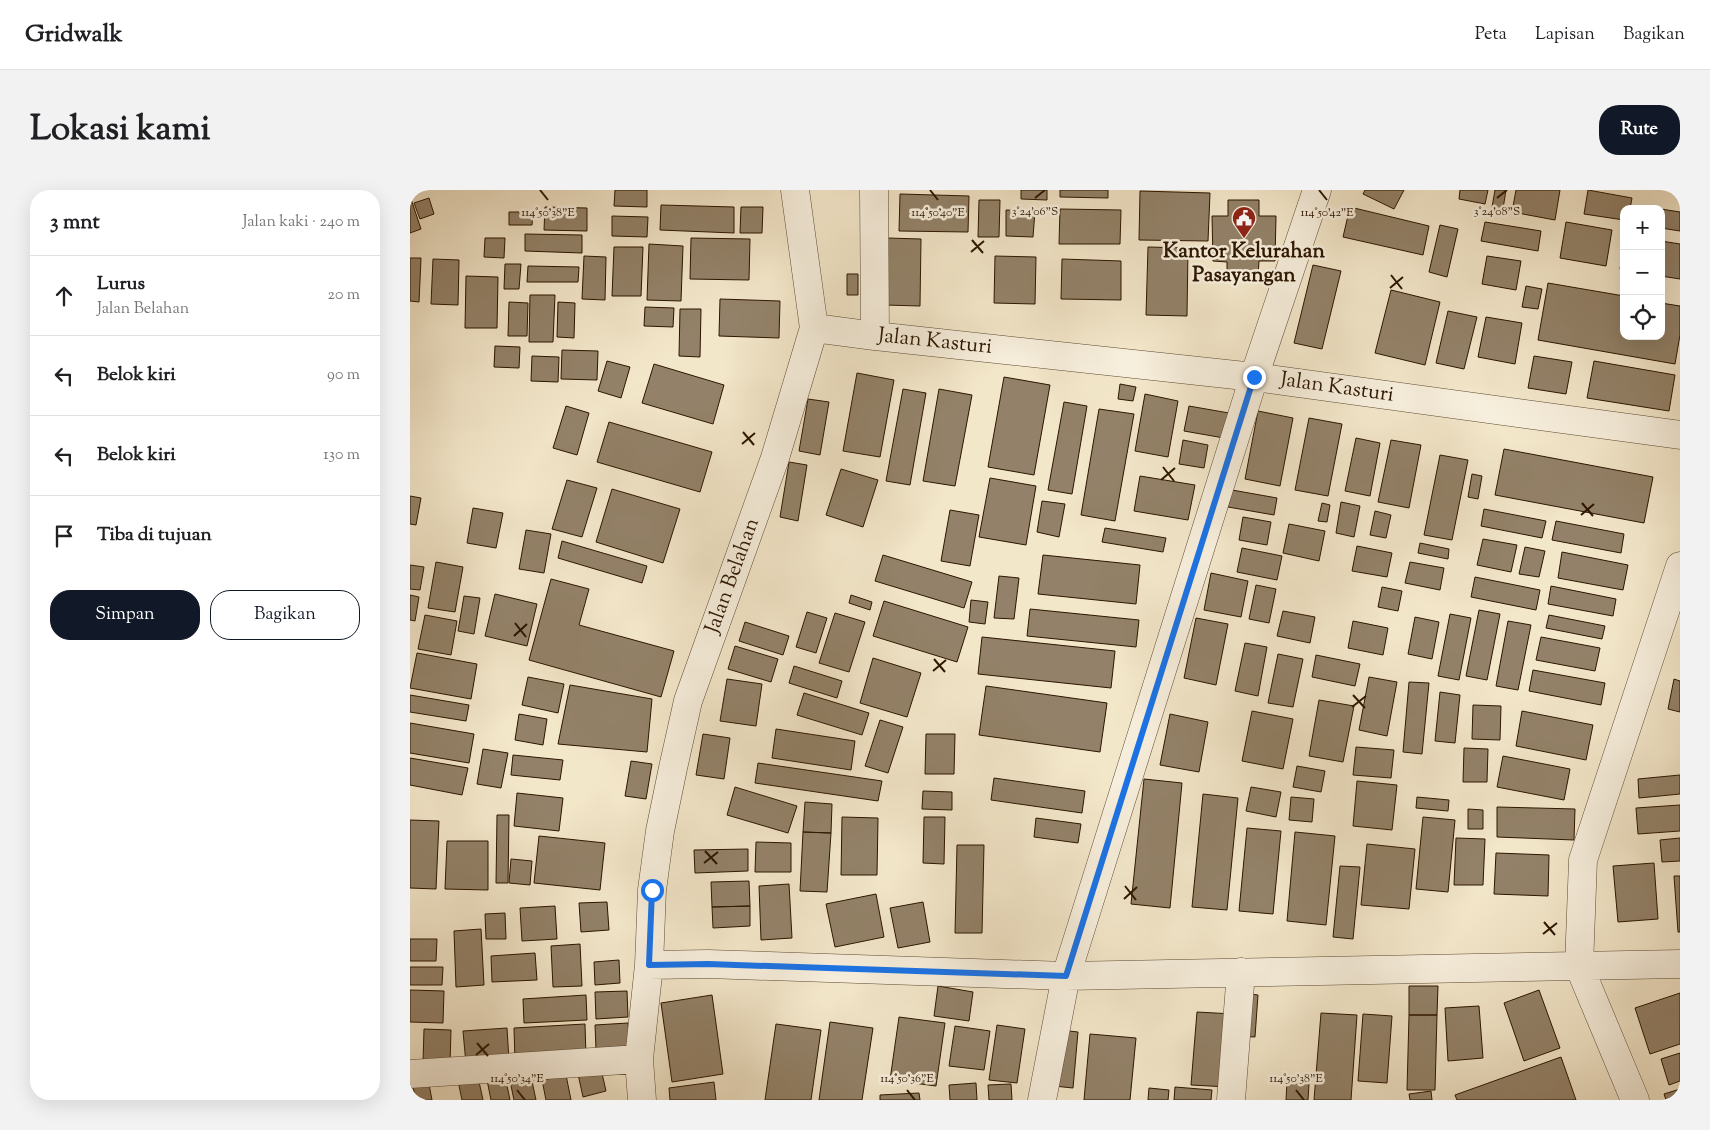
<!DOCTYPE html>
<html lang="id">
<meta charset="utf-8">
<style>
body{margin:0;font-family:"Sorts Mill Goudy",serif;background:#f2f2f2;color:#202124}
.controls{position:absolute;right:15px;top:15px;display:grid;overflow:hidden;border-radius:10px;box-shadow:0 5px 20px #0002}
.controls button{width:45px;height:45px;display:grid;place-items:center;padding:0;border:0;border-bottom:1px solid #e0e0e0;background:#fff;color:#202124;font:25px sans-serif}
.stop{position:absolute;width:15px;height:15px;margin:-11px;border:4px solid #1a73e8;border-radius:50%;background:#fff}
.stop.end{background:#1a73e8;border-color:#fff;box-shadow:0 1px 5px #0008}
.list{margin:0;padding:0;list-style:none}
h2{display:flex;justify-content:space-between;align-items:center;height:65px;margin:0;padding:0 20px;font-size:21px}
h2 small{font-size:16px;font-weight:400;color:#757577}
.list li{display:grid;grid-template-columns:32px 1fr auto;gap:15px;align-items:center;box-sizing:border-box;height:80px;padding:0 20px;border-top:1px solid #e0e0e0}
.list b{display:block;font-size:19px;white-space:nowrap}
.list p{margin:0;font-size:16px;white-space:nowrap;color:#757577}
.list em{font-size:16px;font-style:normal;color:#757577}
.actions{display:flex;gap:10px;padding:15px 20px}
.actions a{flex:1;padding:11px 0;border:1px solid #111827;border-radius:20px;text-align:center;font-size:18px;color:#111827}
.actions .main{background:#111827;color:#fff}
.icon{flex:none;width:28px;height:28px;fill:none;stroke:currentColor;stroke-width:2;stroke-linecap:round;stroke-linejoin:round}
.map{position:relative;flex:none;width:1270px;height:910px;overflow:hidden;border-radius:20px}
header{display:flex;align-items:center;gap:30px;box-sizing:border-box;height:70px;padding:0 25px;background:#fff;border-bottom:1px solid #e0e0e0}
header strong{font-size:24px}
nav{display:flex;gap:28px;margin-inline-start:auto;font-size:18px}
.intro{display:flex;align-items:center;justify-content:space-between;box-sizing:border-box;height:120px;padding:0 30px}
h1{margin:0;font-size:35px}
.button{padding:12px 22px;border-radius:20px;background:#111827;color:#fff;font-size:18px;font-weight:700}
main{display:flex;gap:30px;padding:0 30px}
aside{flex:1;background:#fff;border-radius:20px;box-shadow:0 5px 20px #0002}
.map>svg:first-child{display:block}
.building{fill:#938269;stroke:#2c1500}
.lines{fill:none;stroke-linecap:round;stroke-linejoin:round}
.minor-casing{stroke:#5e4a32;stroke-width:29}
.minor{stroke:#f7efdd;stroke-width:28}
.route{stroke:#1a73e8;stroke-width:6}
.ticks{fill:none;stroke:#2c1500;stroke-width:2}
.labels{text-anchor:middle;dominant-baseline:central;stroke-width:5;stroke-linejoin:round;paint-order:stroke}
.poi-label{font-size:21px;font-weight:bold;fill:#2c1500;stroke:#f7efdd}
.street-label{font-size:21px;fill:#2c1500;stroke:#f7efdd}
.ticks-label{font-size:12px;text-anchor:middle;fill:#2c1500;stroke:#f7efdd;stroke-width:5;stroke-linejoin:round;paint-order:stroke}
</style>
<header>
<strong>Gridwalk</strong>
<nav><a>Peta</a><a>Lapisan</a><a>Bagikan</a></nav>
</header>
<div class="intro"><h1>Lokasi kami</h1><a class="button">Rute</a></div>
<main>
<aside>
<h2>3 mnt<small>Jalan kaki · 240 m</small></h2>
<ul class="list">
<li><svg class="icon" aria-label="ahead" viewBox="0 0 24 24"><path d="M12 20V5M6 11l6-6 6 6"/></svg><div><b>Lurus</b><p>Jalan Belahan</p></div><em>20 m</em></li>
<li><svg class="icon" aria-label="left" viewBox="0 0 24 24"><path d="M17 20v-9H6M10 6l-5 5 5 5"/></svg><div><b>Belok kiri</b></div><em>90 m</em></li>
<li><svg class="icon" aria-label="left" viewBox="0 0 24 24"><path d="M17 20v-9H6M10 6l-5 5 5 5"/></svg><div><b>Belok kiri</b></div><em>130 m</em></li>
<li><svg class="icon" aria-label="arrive" viewBox="0 0 24 24"><path d="M6 21V4h12l-3 4 3 4H6"/></svg><div><b>Tiba di tujuan</b></div></li>
</ul>
<div class="actions"><a class="main">Simpan</a><a>Bagikan</a></div>
</aside>
<div class="map">
<svg width="1270" height="910" viewBox="0 0 1270 910">
<rect width="100%" height="100%" fill="#f3e7ca"/>
<filter id="stains"><feTurbulence type="fractalNoise" baseFrequency=".004" numOctaves="4"/><feColorMatrix values="0 0 0 0 .2 0 0 0 0 .09 0 0 0 0 .02 0 0 0 .5 -.17"/></filter>
<radialGradient id="worn" r=".72"><stop offset=".6" stop-color="#630" stop-opacity="0"/><stop offset="1" stop-color="#630" stop-opacity=".3"/></radialGradient>
<path class="building" d="M205,0H237V17L204,16Z
M611,0H637V10L611,9Z
M650,0H698V8L650,7Z
M955,0H994L984,19L953,4Z
M1050,0H1078L1075,14L1049,9Z
M1085,0H1096L1092,25L1081,23Z
M1106,0H1150L1145,30L1102,22Z
M1178,0L1222,8L1220,19H1214V30L1174,24Z
M730,1L800,3L798,51L729,50Z
M490,4L559,6L558,42L489,41Z
M0,6L11,39L0,43Z
M19,8L24,24L10,29L4,13Z
M569,10H590L589,47H568Z
M818,10H849V26H866L865,71H849L848,87H817V72L803,71L802,26H818Z
M251,15L324,17V43L250,40Z
M135,17L177,18V41L134,40Z
M331,17H353L352,43H330Z
M940,17L1019,36L1013,65L933,47Z
M650,19L711,20L710,54H649Z
M1251,19L1270,22V41L1251,38Z
M596,20L625,21L623,47L596,46Z
M99,22H123L122,35H99Z
M202,26L238,27L237,47L202,46Z
M1075,32L1131,41L1128,61L1071,51Z
M1156,32L1202,40L1196,76L1150,68Z
M1030,35L1048,39L1037,87L1019,82Z
M115,44L172,45V63L115,61Z
M75,48H95L94,68L74,67Z
M281,48L340,49L339,90L280,89Z
M477,48L511,49L510,116L475,115Z
M1251,51L1270,54V89L1251,86Z
M239,54L273,56L271,111L237,110Z
M1214,55V79H1210Z
M204,57H233L231,106H202Z
M738,57L778,58L777,126L736,125Z
M174,66L196,67L195,110L172,109Z
M585,66L626,67L625,114L584,113Z
M1077,66L1111,71L1106,100L1072,94Z
M0,68H11L9,112L0,111Z
M23,69L49,70L48,115L21,114Z
M652,69L711,71V110L651,109Z
M95,74H111L109,99H94Z
M903,75L931,81L912,159L884,153Z
M118,76L169,77L168,92H117Z
M437,84H448V105H437Z
M56,86L88,87L87,138H55Z
M1138,93L1214,106V146H1251V113L1270,116V145L1265,174L1128,150Z
M1116,96L1132,99L1128,119L1112,117Z
M981,100L1030,112L1015,175L965,163Z
M120,105H145L143,152H119Z
M310,109L370,111L369,148L309,146Z
M99,112L118,113L117,146H98Z
M148,112L165,113L164,148L147,147Z
M235,117L264,118L263,137L234,136Z
M270,119H291L290,167L269,166Z
M1038,121L1067,127L1054,179L1026,173Z
M1076,127L1112,133L1105,174L1068,167Z
M85,156L110,157L109,178L84,177Z
M152,160L188,161L187,190L151,189Z
M122,166L149,167L148,192L121,191Z
M1124,166L1162,172L1156,204L1118,198Z
M197,171L220,177L211,208L188,201Z
M1184,171L1265,185L1259,221L1177,208Z
M244,174L314,195L303,234L232,213Z
M447,183L484,190L470,267L433,261Z
M594,187L640,195L624,285L578,277Z
M710,194L726,197L723,211L708,209Z
M493,199L516,203L500,295L476,291Z
M529,199L562,205L545,296L513,291Z
M735,204L768,211L758,267L725,261Z
M398,209L419,212L410,265L389,261Z
M654,212L677,216L662,304L638,300Z
M156,216L179,223L167,265L143,258Z
M779,216L819,223L814,248L774,241Z
M689,219L724,224L705,331L671,325Z
M848,221L883,228L870,296L835,289Z
M899,228L932,234L918,306L885,300Z
M199,232L302,262L290,302L187,272Z
M946,248L970,253L960,306L935,301Z
M773,250L798,255L794,278L769,274Z
M981,250L1011,255L999,318L968,312Z
M1094,259L1243,287L1234,333L1085,305Z
M1030,265L1058,270L1042,350L1014,345Z
M379,272L397,275L388,331L370,327Z
M431,279L468,290L453,337L416,325Z
M1062,284L1072,286L1068,309L1058,307Z
M730,286L785,295L778,330L724,321Z
M580,288L626,296L616,355L569,347Z
M157,290L187,298L172,347L142,339Z
M202,299L270,319L253,373L186,352Z
M822,300L867,308L864,325L818,317Z
M0,306L11,308L6,335L0,334Z
M632,311L655,314L649,347L627,342Z
M931,312L950,316L944,347L926,343Z
M912,313L920,315L917,332L908,331Z
M63,318L93,323L86,358L57,353Z
M1074,319L1136,331L1132,348L1071,336Z
M540,320L569,325L560,376L531,371Z
M965,321L981,325L976,348L960,345Z
M833,327L861,332L857,355L829,350Z
M1146,331L1214,344L1211,363L1142,350Z
M879,334L915,341L909,371L873,363Z
M695,338L756,348L753,362L692,352Z
M116,340L141,344L134,383L109,379Z
M1073,349L1107,355L1101,382L1067,375Z
M152,351L237,376L232,393L148,368Z
M1010,353L1039,359L1038,369L1008,363Z
M947,356L982,363L977,387L942,381Z
M1115,357L1135,361L1129,387L1109,384Z
M832,358L872,366L867,390L827,382Z
M1152,362L1218,375L1213,400L1148,388Z
M473,365L562,392L554,418L465,391Z
M633,365L730,375L726,414L628,404Z
M26,372L53,377L45,422L18,418Z
M1000,372L1034,378L1030,400L995,393Z
M0,375L14,377L10,400L0,399Z
M801,383L838,391L831,427L794,420Z
M589,386L609,388L604,429L584,428Z
M1065,387L1130,400L1126,420L1061,407Z
M141,389L179,399L169,435L264,461L251,507L119,470Z
M846,395L866,399L859,433L839,429Z
M1141,396L1206,409L1203,426L1138,414Z
M972,397L992,401L988,421L968,417Z
M85,404L127,414L117,456L75,446Z
M0,405L9,407L5,431L0,430Z
M441,405L462,412L460,420L439,413Z
M54,406L70,408L64,444L48,441Z
M561,410L578,412L575,434L559,432Z
M474,411L558,437L547,472L463,446Z
M620,419L729,430L726,457L617,446Z
M1069,420L1090,424L1077,490L1056,486Z
M873,421L905,427L900,453L867,446Z
M397,422L417,428L406,463L386,457Z
M425,423L455,432L439,482L409,473Z
M1040,424L1061,428L1049,490L1028,486Z
M15,425L47,431L41,465L8,459Z
M1139,425L1195,436L1192,449L1136,438Z
M1005,427L1029,432L1022,469L998,464Z
M786,428L818,434L806,495L774,488Z
M943,431L978,438L973,465L938,458Z
M1098,431L1121,435L1108,500L1086,496Z
M335,432L379,446L373,465L329,451Z
M572,447L705,461L701,498L568,484Z
M1131,447L1190,458L1185,481L1126,470Z
M835,453L857,457L848,506L825,501Z
M325,456L368,469L361,492L318,479Z
M7,463L67,474L61,509L0,498Z
M868,464L893,469L883,517L858,513Z
M906,465L950,474L945,496L902,487Z
M463,468L511,483L497,527L450,513Z
M384,476L432,491L427,508L379,493Z
M1123,480L1195,493L1191,515L1119,501Z
M118,487L154,494L148,523L112,515Z
M959,487L987,492L977,546L949,540Z
M317,489L352,494L346,536L310,531Z
M1264,489L1270,491V522L1258,519Z
M999,492L1019,493L1012,564L993,562Z
M160,495L242,509L237,562L148,554Z
M576,496L697,513L690,562L569,545Z
M1030,502L1050,505L1045,553L1025,551Z
M394,503L459,523L452,545L387,525Z
M0,505L59,515L56,531L0,522Z
M909,510L944,516L933,572L899,566Z
M1063,515L1091,516L1090,550L1062,549Z
M842,521L883,529L873,579L832,571Z
M1112,521L1183,535L1176,570L1106,556Z
M109,524L137,529L133,555L105,550Z
M760,524L798,532L789,582L750,575Z
M470,530L493,537L478,583L455,576Z
M0,533L64,544L59,573L0,563Z
M366,539L445,551L441,580L362,568Z
M293,544L320,548L314,589L286,585Z
M516,544H545L544,584H515Z
M946,557L984,560L981,588L943,585Z
M1054,558L1078,559L1077,592H1053Z
M73,559L98,563L91,598L67,594Z
M103,565L153,570L150,590L101,585Z
M1093,566L1160,579L1154,610L1087,597Z
M0,568L58,578L52,605L0,595Z
M221,571L242,574L236,609L215,606Z
M348,573L472,591L468,611L345,593Z
M887,576L915,581L911,602L883,597Z
M1270,585V604L1229,608L1228,589Z
M584,588L675,601L672,623L581,610Z
M734,589L772,593L760,718L721,714Z
M947,591L987,595L982,640L943,636Z
M325,597L387,616L378,643L317,625Z
M841,597L871,602L866,627L836,621Z
M513,601L542,602V620L512,619Z
M107,603L153,608L149,641L104,636Z
M793,604L828,608L817,720L782,717Z
M881,607L904,609L902,632L879,630Z
M1007,607L1039,610L1038,621L1006,618Z
M395,612L422,614L421,643L393,642Z
M1270,615V641L1228,644L1226,618Z
M1087,617L1165,619L1164,650L1087,647Z
M1058,619L1073,620V639H1058Z
M87,625H99L98,693H86Z
M432,627L468,628L467,685H431Z
M514,627H535L534,674L513,673Z
M1013,627L1045,630L1038,702L1006,699Z
M626,628L671,634L668,653L624,647Z
M0,630L29,631L26,699L0,698Z
M837,638L871,641L863,724L829,721Z
M393,642L421,643L417,702L390,701Z
M885,642L925,646L916,735L877,731Z
M129,646L195,653L190,700L124,693Z
M1046,648L1075,649L1073,695H1044Z
M1270,648V671L1252,672L1250,650Z
M37,651H78V700L35,699Z
M346,652L381,653V682H345Z
M957,654L1005,659L999,719L951,715Z
M547,655H574L572,743H545Z
M338,659V681L285,683L284,660Z
M1086,663L1139,665L1138,706L1084,704Z
M101,669L122,671L120,695L99,693Z
M1244,673L1248,729L1208,732L1203,676Z
M930,676L950,677L943,749L923,747Z
M1264,686H1270V742H1268Z
M339,691L340,716L302,717L301,692Z
M379,694L382,748L351,750L349,696Z
M466,704L474,747L425,757L416,714Z
M197,712L199,740L171,742L169,713Z
M513,712L520,752L488,758L480,718Z
M145,716L147,749L112,751L110,718Z
M340,716V736L303,738L302,717Z
M95,723L96,749H76L75,724Z
M71,739L74,795L46,797L44,741Z
M0,749H27L26,771H0Z
M170,754L172,796L143,797L141,756Z
M125,763L127,790L82,792L81,766Z
M209,770L210,793L185,795L184,772Z
M0,777H33L32,795H0Z
M528,796L563,802L559,831L524,826Z
M999,796H1028L1027,825H999Z
M0,800L34,801L33,833L0,832Z
M1129,800L1150,858L1114,871L1094,813Z
M217,801L218,827L186,829L185,802Z
M831,803L848,805L845,847L828,846Z
M1270,803V854L1240,864L1225,818Z
M176,805L177,830L114,833L113,809Z
M302,805L313,884L262,892L251,813Z
M1069,816L1073,868L1038,871L1035,818Z
M787,822L823,824L818,897L781,895Z
M911,823L947,825L941,910H904Z
M953,824L982,826L977,893L948,891Z
M999,825H1027L1025,900H997Z
M489,827L535,833L526,896L480,890Z
M420,832L463,838L452,910H409Z
M218,833L220,857L186,859L185,835Z
M175,834L176,867L105,871L104,838Z
M366,834L411,840L401,910H355Z
M587,835L615,839L607,893L579,890Z
M545,836L580,841L574,880L539,876Z
M97,838L99,871L56,874L53,841Z
M14,839L41,840L40,874L13,873Z
M650,840L668,842L663,898L644,896Z
M680,844L726,848L720,910H674Z
M1270,863V891L1259,895L1251,869Z
M1151,867L1166,910H1047L1045,905Z
M191,879L196,901L173,907L168,884Z
M120,882L126,910H104L99,886Z
M156,885L161,910H136L132,890Z
M95,886L100,910H81L77,890Z
M68,887L73,910H52L48,891Z
M18,889L22,910H6L2,893Z
M304,892L306,910H260L259,898Z
M877,892L899,894L898,910H876Z
M566,893L567,910H540L539,895Z
M601,894L602,910H579L578,895Z
M765,897L802,900L801,910H764Z
M739,898L759,900L758,910H738Z
M1270,899V910H1256L1254,904Z
M1021,901L1022,910H1000L999,904Z
M509,903L510,910H470V905Z"/>
<g class="lines">
<g class="minor-casing">
<path id="minor" d="M464,0L465,146
M404,138L465,146L844,187L1270,245
M239,775L298,774L656,786L1270,774
M0,884L229,869
M232,910L229,869L239,775L242,700L250,641L263,578L278,511L365,268L404,138L385,0
M632,910L656,786L844,187L907,0
M821,910L831,782
M1225,910L1169,776L1173,670L1270,376"/>
</g>
<use href="#minor" class="minor"/>
</g>
<g class="lines">
<path class="route" d="M242,700L239,775L298,774L656,786L844,187"/>
</g>
<path class="ticks" d="M130,0L138,10M520,0L528,10M909,0L917,10M625,8L635,0M1087,8L1097,0M562,50L573,63M561,62L574,51M981,85L992,99M980,98L993,87M333,242L344,255M332,254L345,243M753,277L764,291M751,290L765,278M1172,313L1183,326M1171,325L1184,314M105,433L116,447M104,446L117,434M524,469L535,482M523,481L536,470M943,505L955,518M942,517L956,506M295,661L307,674M294,673L308,662M715,696L726,710M714,709L727,697M1134,732L1145,745M1133,744L1147,733M67,853L78,866M66,865L79,854M107,900L115,910M497,900L505,910M886,900L894,910"/>
<defs>
<g id="civic-pin" transform="scale(1.25)"><path d="M0 17L-7.5 6A9.5 9.5 0 1 1 7.5 6Z" fill="#8f2418" stroke="#f7efdd"/><path d="M-.6-6.5H3V-4.5H.6V-3L4-1V1h2V6H-6V1h2V-1L-.6-3ZM-1.2 2.5V6h2.4V2.5Z" fill="#fff"/></g>
</defs>
<g fill-rule="evenodd">
<use href="#civic-pin" x="834" y="28"/>
</g>
<g class="labels">
<g class="poi-label">
<text x="834" y="62">Kantor Kelurahan<tspan x="834" dy="24">Pasayangan</tspan></text>
</g>
<g class="street-label">
<text transform="translate(525 152) rotate(6)">Jalan Kasturi</text>
<text transform="translate(927 198) rotate(8)">Jalan Kasturi</text>
<text transform="translate(323 386) rotate(-70)">Jalan Belahan</text>
</g>
</g>
<g class="ticks-label">
<text x="625" y="25">3°24'06"S</text>
<text x="1087" y="25">3°24'08"S</text>
<text x="138" y="26">114°50'38"E</text>
<text x="528" y="26">114°50'40"E</text>
<text x="917" y="26">114°50'42"E</text>
<text x="107" y="892">114°50'34"E</text>
<text x="497" y="892">114°50'36"E</text>
<text x="886" y="892">114°50'38"E</text>
</g>
<rect width="100%" height="100%" filter="url(#stains)"/>
<rect width="100%" height="100%" fill="url(#worn)"/>
</svg>
<div class="controls">
<button>+</button>
<button>−</button>
<button><svg class="icon" aria-label="locate" viewBox="0 0 24 24"><circle cx="12" cy="12" r="6"/><path d="M12 2v4M12 18v4M2 12h4M18 12h4"/></svg></button>
</div>
<div class="stop" style="left:242px;top:700px"></div>
<div class="stop end" style="left:844px;top:187px"></div>
</div>
</main>
